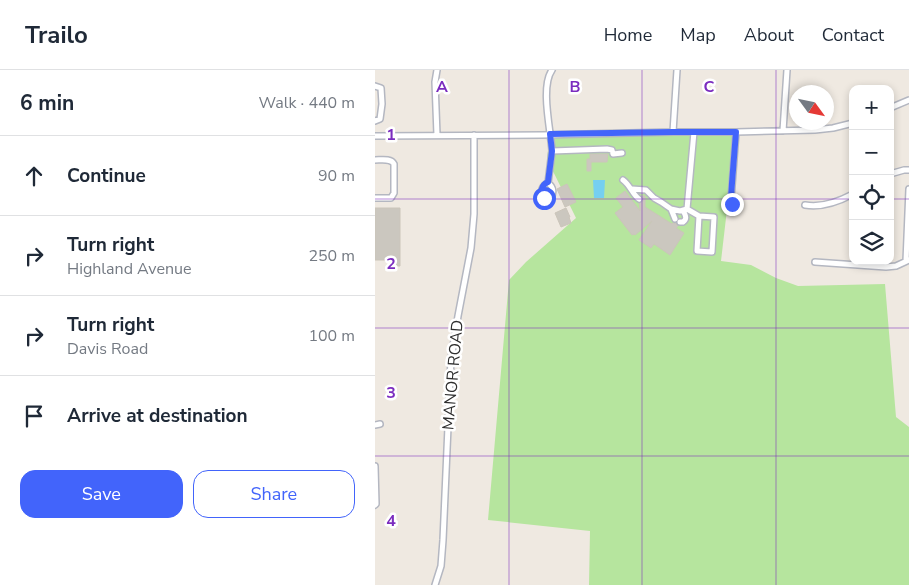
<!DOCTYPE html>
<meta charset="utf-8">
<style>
body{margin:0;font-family:"Nunito Sans",sans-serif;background:#f6f6f7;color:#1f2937}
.controls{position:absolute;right:15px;top:15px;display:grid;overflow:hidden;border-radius:10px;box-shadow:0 2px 8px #0003}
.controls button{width:45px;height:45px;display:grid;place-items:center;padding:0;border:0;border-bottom:1px solid #e0e1e3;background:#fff;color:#1f2937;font:25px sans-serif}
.compass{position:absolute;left:414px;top:15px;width:45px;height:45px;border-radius:50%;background:#fff;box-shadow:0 2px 8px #0003;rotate:123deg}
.stop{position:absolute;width:15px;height:15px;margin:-11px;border:4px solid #4264fb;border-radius:50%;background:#fff}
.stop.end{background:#4264fb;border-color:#fff;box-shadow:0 1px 5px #0008}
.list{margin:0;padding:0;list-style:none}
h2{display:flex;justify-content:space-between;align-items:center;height:65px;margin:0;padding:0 20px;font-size:21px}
h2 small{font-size:16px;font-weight:400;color:#747a83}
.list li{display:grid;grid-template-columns:32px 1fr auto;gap:15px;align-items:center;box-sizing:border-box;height:80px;padding:0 20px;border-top:1px solid #e0e1e3}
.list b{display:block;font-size:19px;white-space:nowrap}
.list p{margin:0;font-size:16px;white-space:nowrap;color:#747a83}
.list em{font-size:16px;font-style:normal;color:#747a83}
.actions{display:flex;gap:10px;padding:15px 20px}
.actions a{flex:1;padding:11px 0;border:1px solid #4264fb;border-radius:15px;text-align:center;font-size:18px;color:#4264fb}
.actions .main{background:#4264fb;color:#fff}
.icon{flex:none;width:28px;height:28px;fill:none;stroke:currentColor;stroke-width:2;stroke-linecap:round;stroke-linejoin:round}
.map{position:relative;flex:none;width:534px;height:515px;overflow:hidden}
header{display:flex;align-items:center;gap:30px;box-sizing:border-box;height:70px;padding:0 25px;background:#fff;border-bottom:1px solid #e0e1e3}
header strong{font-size:24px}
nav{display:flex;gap:28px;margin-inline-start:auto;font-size:18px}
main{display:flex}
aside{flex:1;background:#fff}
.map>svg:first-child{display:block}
.green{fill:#b6e59e}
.water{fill:#75cff0}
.building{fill:#cbc7bf;stroke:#cbc5ba}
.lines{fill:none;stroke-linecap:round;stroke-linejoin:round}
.minor-tunnel{stroke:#c8c4bd;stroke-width:5;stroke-dasharray:5 2.5;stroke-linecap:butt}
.minor-casing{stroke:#b4b7c1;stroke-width:8}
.minor{stroke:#fff;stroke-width:5}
.route{stroke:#4264fb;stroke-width:6}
.grid{fill:none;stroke:#7b2cbf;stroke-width:1;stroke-opacity:0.55}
.labels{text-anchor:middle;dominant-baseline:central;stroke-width:5;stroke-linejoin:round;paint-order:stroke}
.street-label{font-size:16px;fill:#2e2e2e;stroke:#fff}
.grid-label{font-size:16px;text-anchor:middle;font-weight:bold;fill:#7b2cbf;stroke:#fff;stroke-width:5;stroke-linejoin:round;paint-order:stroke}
</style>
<header>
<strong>Trailo</strong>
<nav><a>Home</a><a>Map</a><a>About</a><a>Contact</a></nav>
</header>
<main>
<aside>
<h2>6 min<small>Walk · 440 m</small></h2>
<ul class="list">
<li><svg class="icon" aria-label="ahead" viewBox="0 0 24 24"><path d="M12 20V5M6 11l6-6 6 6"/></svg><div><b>Continue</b></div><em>90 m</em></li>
<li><svg class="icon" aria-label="right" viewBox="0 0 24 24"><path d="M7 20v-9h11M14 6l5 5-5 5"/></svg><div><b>Turn right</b><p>Highland Avenue</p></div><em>250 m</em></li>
<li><svg class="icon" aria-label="right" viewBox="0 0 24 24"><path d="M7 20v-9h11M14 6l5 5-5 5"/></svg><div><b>Turn right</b><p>Davis Road</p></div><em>100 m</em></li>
<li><svg class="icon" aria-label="arrive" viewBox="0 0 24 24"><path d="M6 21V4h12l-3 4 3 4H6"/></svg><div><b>Arrive at destination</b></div></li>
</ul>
<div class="actions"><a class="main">Save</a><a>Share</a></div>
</aside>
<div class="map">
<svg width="534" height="515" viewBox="0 0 534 515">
<rect width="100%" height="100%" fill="#efe9e1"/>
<path class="green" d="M361,62L346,191L376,195L401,208L423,216L510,214L521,347L534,357V515H214L215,461L113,450L134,210L151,192L201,148L172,89L175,64Z"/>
<path class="water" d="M218,110H230L229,128H219Z"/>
<path class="building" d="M215,84H233L232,92H216V101H212V89H215Z
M192,114L201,132L190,137L182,119Z
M250,121L265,141L264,133L267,132L268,129L267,126H270V137L297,154L298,153H301L303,156L301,158L309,163L295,185L279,174L276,178L264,170L277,151L260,165L259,164L257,165L240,143L248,137L241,128Z
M0,138H25V196H20V190H0Z
M191,138L195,147H194L196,153L186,157L180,143Z"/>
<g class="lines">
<path class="minor-tunnel" d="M264,129H270"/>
<g class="minor-casing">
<path id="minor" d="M177,0C165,17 176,61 177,81L232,79L237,80L238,84L247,83
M0,16L6,18L7,34L5,49L0,51
M515,38L534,30
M408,61L412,0
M298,62L302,0
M62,65L60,12L62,0
M0,66L167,65L298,62H361L440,60L458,58L478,53
M0,90C6,90 16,88 19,94V123L16,128H0
M515,104L529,100H534
M248,110C255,115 258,125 264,129
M173,113C179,117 179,124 175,130L168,127C165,122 167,115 173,113L177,81
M257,119L271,120L279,128L286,132L296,139L300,149
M430,135C447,138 463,132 478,124
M359,138L356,129L361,62
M296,139L305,141L312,139L324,146L339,147L337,182L322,181L324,146
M312,139L319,62
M305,152H308C313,148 310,145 308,140
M531,191L534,119
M440,192L511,197L521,196L534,190
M0,355L5,354
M0,396L1,434L0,435
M60,515L66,496L68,470L76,289L83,246L96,178L99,144V65"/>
</g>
<use href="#minor" class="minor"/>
</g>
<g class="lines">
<path class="route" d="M169,128C165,122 166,115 173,112L177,81L175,64L298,62H361L357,113L356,129L357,134"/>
</g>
<path class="grid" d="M134,0V515M267,0V515M401,0V515M0,129H478M515,129H534M0,258H534M0,386H534"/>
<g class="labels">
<g class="street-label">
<text transform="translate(78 305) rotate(-85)">MANOR ROAD</text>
</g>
</g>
<g class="grid-label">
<text x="67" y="22">A</text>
<text x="200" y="22">B</text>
<text x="334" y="22">C</text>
<text x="16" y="70">1</text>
<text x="16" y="199">2</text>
<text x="16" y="328">3</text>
<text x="16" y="456">4</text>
</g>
</svg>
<div class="controls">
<button>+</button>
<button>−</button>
<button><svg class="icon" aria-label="locate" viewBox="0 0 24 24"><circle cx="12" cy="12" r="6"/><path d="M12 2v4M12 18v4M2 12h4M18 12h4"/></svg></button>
<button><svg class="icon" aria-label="layers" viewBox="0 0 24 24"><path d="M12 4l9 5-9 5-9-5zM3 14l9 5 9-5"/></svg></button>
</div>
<svg class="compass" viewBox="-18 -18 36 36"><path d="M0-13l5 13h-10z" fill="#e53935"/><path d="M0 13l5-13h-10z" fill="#747a83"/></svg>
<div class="stop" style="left:169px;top:128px"></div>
<div class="stop end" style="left:357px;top:134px"></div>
</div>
</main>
